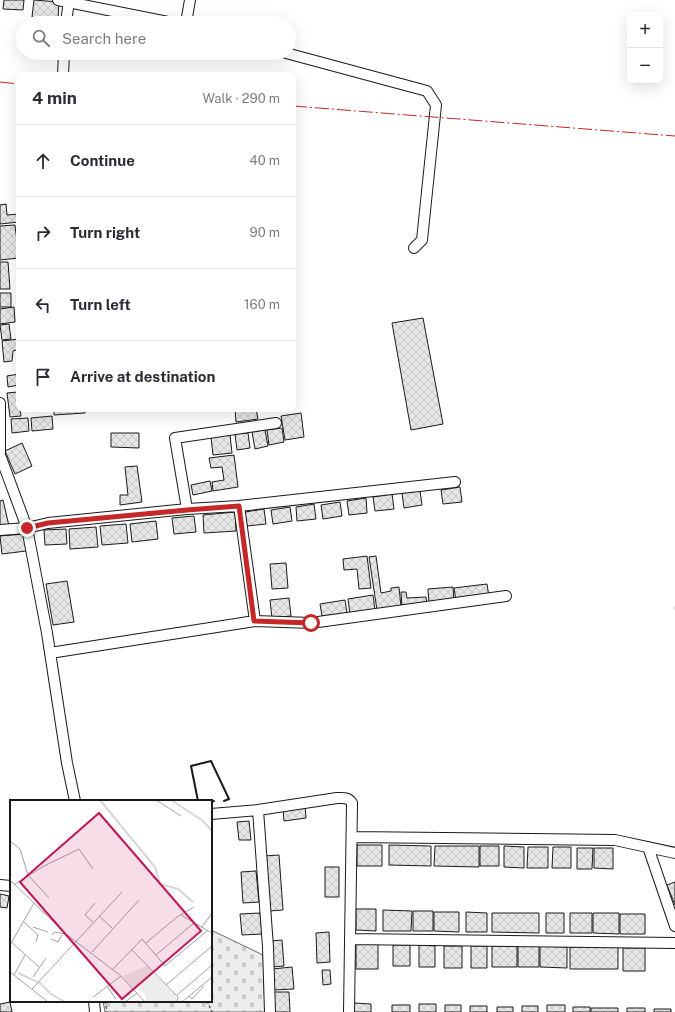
<!DOCTYPE html>
<meta charset="utf-8">
<style>
body{margin:0;font-family:"Public Sans",sans-serif;background:#f2f2f3;color:#2b2b33}
.controls{position:absolute;right:12px;top:12px;display:grid;overflow:hidden;border-radius:8px;box-shadow:0 4px 16px #0002}
.controls button{width:36px;height:36px;display:grid;place-items:center;padding:0;border:0;border-bottom:1px solid #e1e1e2;background:#fff;color:#2b2b33;font:20px sans-serif}
.stop{position:absolute;width:12px;height:12px;margin:-9px;border:3px solid #c62828;border-radius:50%;background:#fff}
.stop.end{background:#c62828;border-color:#fff;box-shadow:0 1px 4px #0008}
.list{margin:0;padding:0;list-style:none}
h2{display:flex;justify-content:space-between;align-items:center;height:52px;margin:0;padding:0 16px;font-size:17px}
h2 small{font-size:13px;font-weight:400;color:#7c7c81}
.list li{display:grid;grid-template-columns:26px 1fr auto;gap:12px;align-items:center;box-sizing:border-box;height:72px;padding:0 16px;border-top:1px solid #e1e1e2}
.list b{display:block;font-size:15px;white-space:nowrap}
.list em{font-size:13px;font-style:normal;color:#7c7c81}
.icon{flex:none;width:22px;height:22px;fill:none;stroke:currentColor;stroke-width:2;stroke-linecap:round;stroke-linejoin:round}
.map{position:relative;flex:none;width:675px;height:1012px;overflow:hidden}
.search{position:absolute;background:#fff;box-shadow:0 4px 16px #0002;left:16px;top:16px;width:280px;height:44px;display:flex;align-items:center;gap:10px;box-sizing:border-box;padding:0 14px;border-radius:22px;color:#7c7c81;font-size:15px}
.panel{position:absolute;background:#fff;box-shadow:0 4px 16px #0002;left:16px;top:72px;width:280px;height:340px;border-radius:8px}
.map>svg:first-child{display:block}
.cemetery{fill:url(#cemetery-stones);stroke:#6a6a6a}
.lines{fill:none;stroke-linecap:round;stroke-linejoin:round}
.stream{stroke:#d7d7d7;stroke-width:2.5}
.building{fill:url(#building-cross-hatch);stroke:#1a1a1a}
.minor-casing{stroke:#1a1a1a;stroke-width:12}
.path{stroke:#5f5f5f;stroke-width:1.5;stroke-dasharray:3 2;stroke-linecap:butt}
.minor{stroke:#fff;stroke-width:10}
.wall{stroke:#1a1a1a;stroke-width:2}
.power{stroke:#c62828;stroke-width:1;stroke-dasharray:14 3 2 3;stroke-linecap:butt}
.route{stroke:#c62828;stroke-width:5}
.inset-river{fill:none;stroke:#d7d7d7;stroke-width:2}
.inset-road{fill:none;stroke:#a3a3a3;stroke-width:1}
.view{fill:#c2185b;fill-opacity:0.15;stroke:#c2185b;stroke-width:2}
.inset-edge{fill:none;stroke:#1a1a1a;stroke-width:2}
</style>
<div class="map">
<svg width="675" height="1012" viewBox="0 0 675 1012">
<defs>
<pattern id="cemetery-stones" width="16" height="16" patternUnits="userSpaceOnUse"><rect width="16" height="16" fill="#ededed"/><path d="M2 7V4a2 2 0 0 1 4 0v3zM10 15v-3a2 2 0 0 1 4 0v3z" fill="#cbcbcb"/></pattern>
<pattern id="building-cross-hatch" width="8" height="8" patternUnits="userSpaceOnUse"><rect width="8" height="8" fill="#e6e6e6"/><path d="M0 0l8 8M0 8l8-8" fill="none" stroke="#c5c5c5"/></pattern>
</defs>
<rect width="100%" height="100%" fill="#fff"/>
<path class="cemetery" d="M211,930L263,955L265,1012H105L103,1001H211Z"/>
<g class="lines">
<path class="stream" d="M675,607V609"/>
</g>
<path class="building" d="M4,0H24L23,10L3,9Z
M34,0L59,2L58,20L32,17Z
M6,204L7,215L19,214V222L0,224V205Z
M15,225L19,258L0,260V226Z
M0,262H8L10,289H0Z
M0,293H11V307H0Z
M14,307L15,322L0,324V309Z
M423,318L443,424L411,430L392,323Z
M9,324L11,339L2,340L0,325Z
M19,339V349L13,351L12,361L4,362L2,341Z
M19,374V385L8,387L7,376Z
M18,392L19,409H20L21,416L10,417L7,393Z
M54,409H85V413L54,415Z
M235,409H256L258,419L236,422Z
M301,413L304,437L285,440L281,416Z
M52,416L53,429L32,431L31,418Z
M28,418L29,431L12,433L11,419Z
M282,428L284,442L269,445L267,430Z
M265,430L268,446L255,449L252,432Z
M111,433H139V448L111,447Z
M248,433L250,448L237,450L235,434Z
M230,435L232,453L213,455L211,437Z
M22,443L32,466L15,474L5,451Z
M234,455L238,487L213,491L212,482L224,480L222,467L211,468L209,458Z
M137,466L142,502L120,505V495H128L125,467Z
M210,481L212,491L193,495L191,485Z
M460,487L462,502L443,504L441,490Z
M420,491L422,505L404,508L402,493Z
M392,494L394,509L375,511L373,497Z
M366,498L367,513L349,515L347,501Z
M3,500L9,526L0,528V501Z
M340,502L342,516L323,519L321,505Z
M314,504L316,519L297,521L296,507Z
M290,507L292,521L273,524L271,510Z
M264,509L266,524L247,526L245,512Z
M235,512L236,531L204,533L203,515Z
M194,516L196,532L174,534L172,518Z
M156,521L158,539L132,542L130,524Z
M126,524L128,543L102,545L100,526Z
M96,527L98,547L70,549L69,529Z
M66,529L67,544L45,545L44,530Z
M24,534L26,551L2,554L0,536Z
M367,556L371,588L359,589L357,569L344,570L343,559Z
M376,556L381,593L391,591V588L399,587L401,607L377,610L369,557Z
M286,563L288,588L272,589L270,564Z
M67,581L74,622L53,625L46,584Z
M487,584L489,597L456,601L454,588Z
M453,587L454,602L429,603L428,589Z
M401,592H406L407,598L426,597L427,604L402,607Z
M373,595L375,610L350,614L348,599Z
M289,598L291,616L272,618L270,600Z
M345,600L347,613L322,616L320,604Z
M305,806L306,818L284,821L283,809Z
M249,821L251,840H239L237,822Z
M357,845H382V866H357Z
M389,845L431,846V866L389,865Z
M435,846H479V867L434,866Z
M480,846H499V866H480Z
M504,846L524,847V868L504,867Z
M528,847H548V868H527Z
M553,847H571V868H552Z
M577,848H593L592,869H577Z
M594,848H613V869L594,868Z
M279,855L283,910L269,911L264,856Z
M325,867H339V897H325Z
M256,871L259,902L243,903L241,872Z
M675,882V905L667,885Z
M0,894L9,896L7,908L0,907Z
M356,909H376V931L356,930Z
M383,910L412,911L411,931H383Z
M413,911H433V931H413Z
M434,912H459V932L434,931Z
M466,912L487,913V932H466Z
M260,913L262,934L242,935L240,914Z
M492,913H539V933L492,932Z
M546,913H564V933H546Z
M570,913H592V933H570Z
M593,913H619V934L593,933Z
M620,914H645V934H620Z
M329,932L330,962L317,963L316,933Z
M282,940L284,966L272,967L270,941Z
M356,944H378V969H356Z
M393,945H410V966H393Z
M419,945L435,946V967H419Z
M444,946H462V968H444Z
M471,946H487V968H471Z
M492,946H517V967H492Z
M518,946H539V967H518Z
M540,946L567,947V968L540,967Z
M570,947H618V969H570Z
M623,948H645V971H623Z
M292,967L294,989L273,990L272,969Z
M322,970H330L331,984L323,985Z
M274,992H289L290,1012H275Z
M10,1002L12,1012H0V1004Z
M354,1003L371,1004V1012H354Z
M419,1004H436V1012H419Z
M392,1005H410V1012H392Z
M445,1005H461V1012H445Z
M547,1005H565V1012H547Z
M470,1006H487V1012H470Z
M522,1006H538V1012H522Z
M497,1007H513V1012H497Z
M573,1007H590V1012H573Z
M591,1008H618V1012H591Z
M627,1008H645V1012H627Z
M654,1009H671V1012H654Z"/>
<g class="lines">
<g class="minor-casing">
<path id="minor" d="M58,0L173,23
M66,23L69,0
M186,23L190,0
M286,53L427,91L436,105L422,240L414,248
M63,75L64,53
M0,403V455L27,528L47,633L67,763L75,801
M239,506L255,621
M187,509L175,438L276,423
M0,530L27,528L48,523L187,509L239,506L455,482
M50,653L255,621L311,623L506,596
M258,810L268,947L270,1012
M211,814L258,810L337,798C344,798 348,797 352,803L349,1012
M352,837L615,840L675,853
M648,847L675,926
M0,885L11,886
M350,939L675,943
M94,1001L95,1012"/>
</g>
<path class="path" d="M105,1001L107,1012
M207,1001L212,1012
M256,1012H257"/>
<use href="#minor" class="minor"/>
<path class="wall" d="M198,801L191,766L211,761L229,799L224,801
M211,802L214,801"/>
<path class="power" d="M0,82L19,84
M293,106L675,136"/>
</g>
<g class="lines">
<path class="route" d="M27,528L48,523L187,510L239,506L254,621L311,623"/>
</g>
<g transform="translate(10 800)">
<rect width="202" height="202" fill="#fff"/>
<path d="M137,166L166,197L167,201L137,202L135,194L121,186L113,176Z" fill="#ededed"/>
<path class="inset-river" d="M90,0L145,67L150,84L168,89L183,102M161,0L193,21L202,31M8,173L30,183L41,194L55,202"/>
<path class="inset-road" d="M146,0L171,16M0,41L10,49L18,75L39,98M0,80L56,134L111,176L135,202M5,84L34,66L69,49L83,69M171,115L202,133M89,116L102,128M13,121L28,135L26,142M83,122L75,115L85,103M23,127L38,132M192,127L202,113M42,135L44,132L56,134M41,139L48,142L52,135M0,141L29,167M136,143L167,117L184,107M0,145L24,103M122,150L168,197L167,202M82,152L129,100M146,155L185,122M103,169L132,139L155,166L198,130M0,172L38,202M4,175L15,155M23,177L36,158M156,185L202,146M97,186L106,199M22,189L112,92M166,196L202,165M179,196L182,199L194,186M83,197L111,176M115,202L127,193M172,202L202,177"/>
<path class="view" d="M89,13L191,131L112,199L10,82Z"/>
<rect width="202" height="202" class="inset-edge"/>
</g>
</svg>
<div class="controls">
<button>+</button>
<button>−</button>
</div>
<div class="stop" style="left:311px;top:623px"></div>
<div class="stop end" style="left:27px;top:528px"></div>
<div class="search"><svg class="icon" aria-label="search" viewBox="0 0 24 24"><circle cx="10" cy="10" r="6"/><path d="M15 15l6 6"/></svg>Search here</div>
<section class="panel">
<h2>4 min<small>Walk · 290 m</small></h2>
<ul class="list">
<li><svg class="icon" aria-label="ahead" viewBox="0 0 24 24"><path d="M12 20V5M6 11l6-6 6 6"/></svg><div><b>Continue</b></div><em>40 m</em></li>
<li><svg class="icon" aria-label="right" viewBox="0 0 24 24"><path d="M7 20v-9h11M14 6l5 5-5 5"/></svg><div><b>Turn right</b></div><em>90 m</em></li>
<li><svg class="icon" aria-label="left" viewBox="0 0 24 24"><path d="M17 20v-9H6M10 6l-5 5 5 5"/></svg><div><b>Turn left</b></div><em>160 m</em></li>
<li><svg class="icon" aria-label="arrive" viewBox="0 0 24 24"><path d="M6 21V4h12l-3 4 3 4H6"/></svg><div><b>Arrive at destination</b></div></li>
</ul>
</section>
</div>
